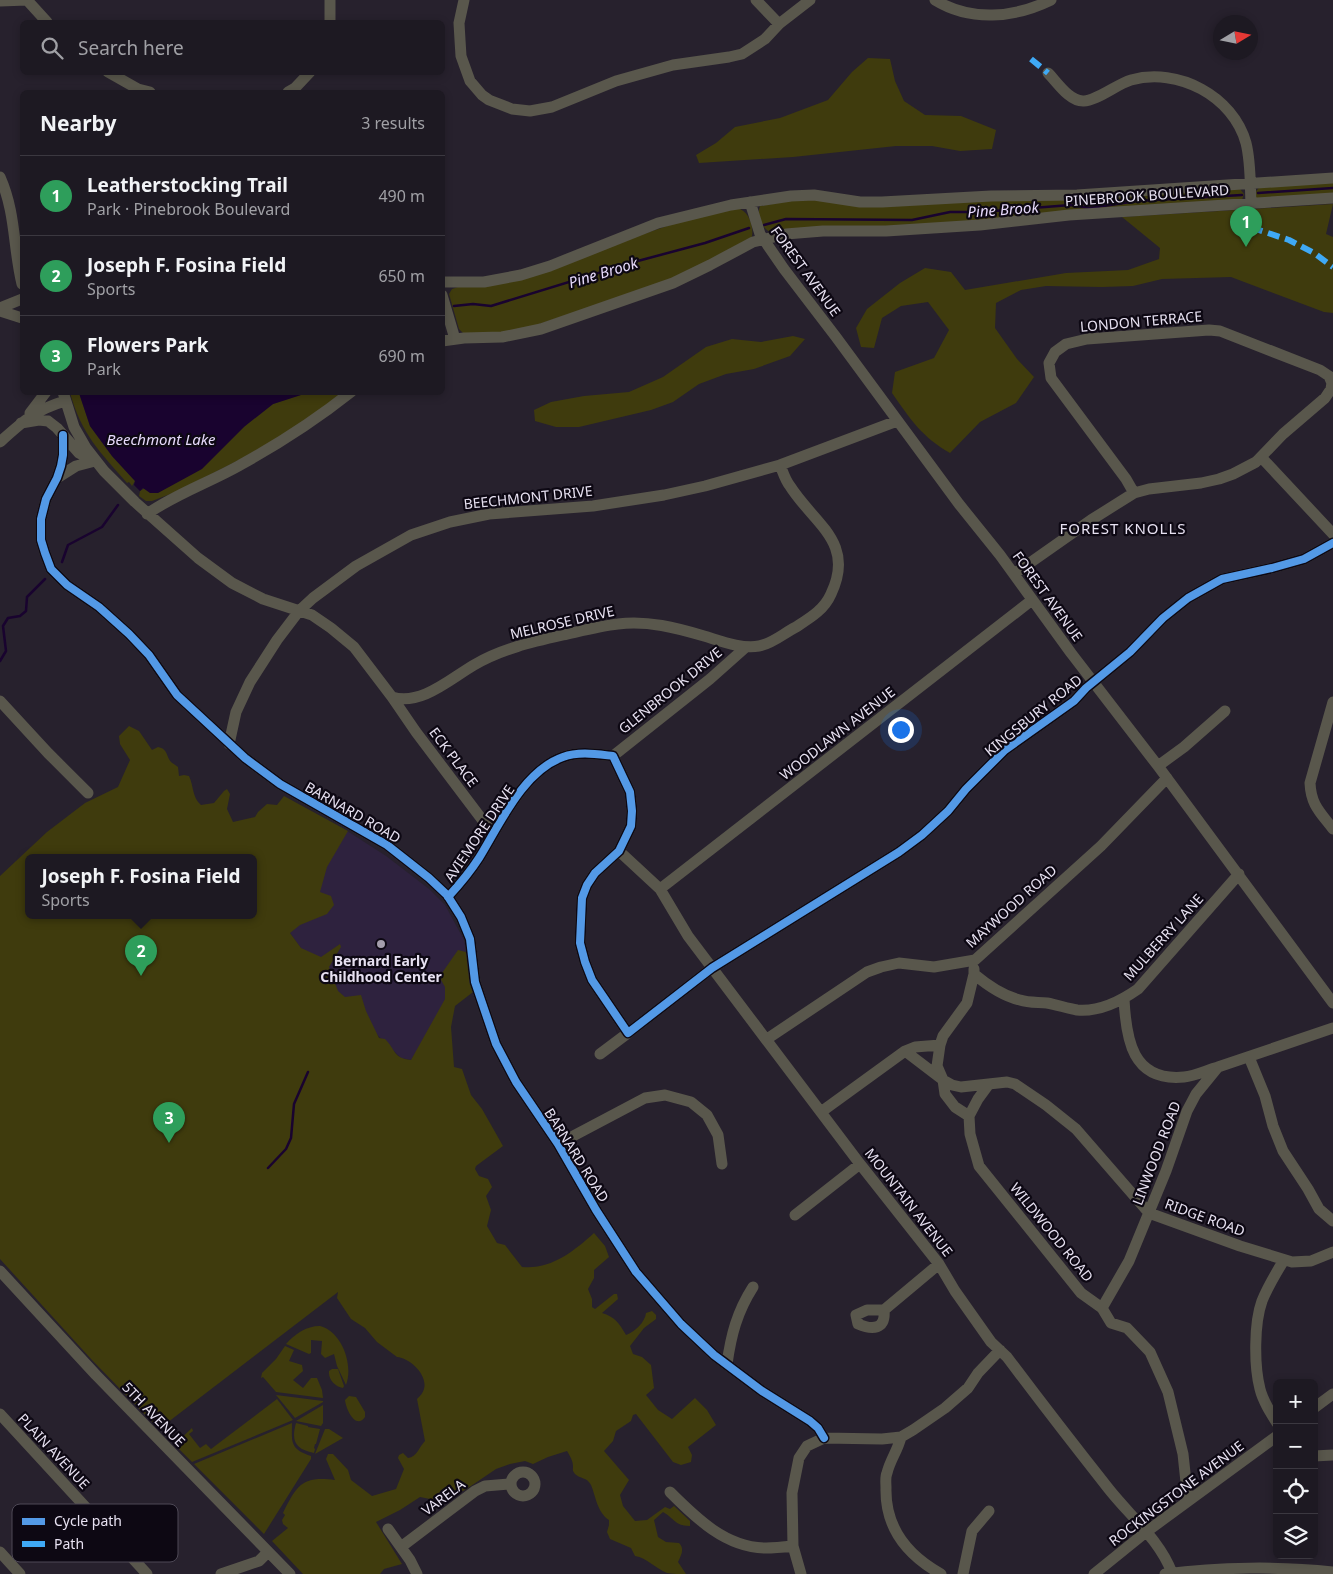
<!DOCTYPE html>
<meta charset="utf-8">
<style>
body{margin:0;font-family:"Noto Sans",sans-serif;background:#25222a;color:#f1f3f6}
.controls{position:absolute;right:15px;bottom:15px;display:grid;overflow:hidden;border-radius:8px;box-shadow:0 2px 8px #0003}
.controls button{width:45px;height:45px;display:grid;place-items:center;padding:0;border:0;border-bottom:1px solid #3b3840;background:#1d1922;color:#f1f3f6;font:25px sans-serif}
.compass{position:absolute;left:1213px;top:15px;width:45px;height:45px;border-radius:50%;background:#1d1922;box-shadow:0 2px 8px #0003;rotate:80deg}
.you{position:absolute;left:900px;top:729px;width:18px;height:18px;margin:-12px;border:4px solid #fff;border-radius:50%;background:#1a73e8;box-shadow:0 0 0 8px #1a73e833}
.badge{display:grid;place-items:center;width:32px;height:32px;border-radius:50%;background:#0f766e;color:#fff;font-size:16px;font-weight:700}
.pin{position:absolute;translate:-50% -41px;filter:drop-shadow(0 1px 2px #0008)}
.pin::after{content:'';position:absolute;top:26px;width:18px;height:15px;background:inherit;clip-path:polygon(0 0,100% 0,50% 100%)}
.popup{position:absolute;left:25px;top:854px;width:232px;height:65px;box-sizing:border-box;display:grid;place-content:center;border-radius:8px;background:#1d1922;filter:drop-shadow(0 1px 4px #0005);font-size:16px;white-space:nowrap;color:#a0a0a5}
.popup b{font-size:19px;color:#f1f3f6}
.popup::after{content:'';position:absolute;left:50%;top:100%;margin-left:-10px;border:10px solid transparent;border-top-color:#1d1922}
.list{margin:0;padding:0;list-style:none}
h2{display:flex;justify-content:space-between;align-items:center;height:65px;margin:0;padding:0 20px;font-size:21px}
h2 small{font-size:16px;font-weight:400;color:#a0a0a5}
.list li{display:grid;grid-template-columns:32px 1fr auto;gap:15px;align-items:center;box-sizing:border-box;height:80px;padding:0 20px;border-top:1px solid #3b3840}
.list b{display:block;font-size:19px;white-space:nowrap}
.list p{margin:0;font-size:16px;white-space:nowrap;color:#a0a0a5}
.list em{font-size:16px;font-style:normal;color:#a0a0a5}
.icon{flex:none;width:28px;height:28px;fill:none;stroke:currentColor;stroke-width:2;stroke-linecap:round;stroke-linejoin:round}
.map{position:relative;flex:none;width:1333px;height:1574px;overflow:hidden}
.search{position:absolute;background:#1d1922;box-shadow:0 2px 8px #0003;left:20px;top:20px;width:425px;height:55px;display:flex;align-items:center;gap:12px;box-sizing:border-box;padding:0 18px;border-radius:8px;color:#a0a0a5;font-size:19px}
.panel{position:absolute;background:#1d1922;box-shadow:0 2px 8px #0003;left:20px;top:90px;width:425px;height:305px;border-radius:8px}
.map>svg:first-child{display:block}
.built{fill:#2e223e}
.green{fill:#3f3b0d;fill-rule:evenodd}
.water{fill:#19032f}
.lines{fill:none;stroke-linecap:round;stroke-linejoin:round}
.stream{stroke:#19032f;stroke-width:2.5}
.minor{stroke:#59574c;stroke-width:11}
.quiet{stroke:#3fa9f5;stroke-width:6;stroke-dasharray:12 6;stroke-linecap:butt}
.cycleway-casing{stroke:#0d0813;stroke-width:11}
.cycleway{stroke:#5399e6;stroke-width:8}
.poi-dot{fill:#a49eac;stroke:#0d0813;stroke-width:2}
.labels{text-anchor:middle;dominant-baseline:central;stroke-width:4.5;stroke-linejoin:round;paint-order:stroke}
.street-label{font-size:14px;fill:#e7e1f1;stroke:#0d0813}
.poi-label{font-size:14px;font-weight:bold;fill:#e7e1f1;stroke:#0d0813}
.water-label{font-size:15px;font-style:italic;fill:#e6d9fb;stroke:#0d0813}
.neighbourhood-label{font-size:15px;letter-spacing:1px;fill:#e7e1f1;stroke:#0d0813}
.key{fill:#0d0813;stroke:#4e4956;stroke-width:1}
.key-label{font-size:14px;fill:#e7e1f1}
</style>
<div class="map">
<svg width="1333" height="1574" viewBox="0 0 1333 1574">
<rect width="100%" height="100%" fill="#27212d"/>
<path class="built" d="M341,827L386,856L429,889L445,905L464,940L468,960L448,1005L411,1060L401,1058L329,987L290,933L287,914Z"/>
<path class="green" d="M868,58L890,59L895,81L904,101L925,115L961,116L996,130L992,149L960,151L932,146H896L793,157L699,163L696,155L716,143L735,127L780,118L828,100L852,72Z
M1333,183V196L1256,198C1255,193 1256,190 1260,187Z
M1240,189L1244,194L1242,200L1025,218L772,233C762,229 756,216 760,206L806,198L862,207Z
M1333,204L1326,234L1333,237V313L1324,312L1231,277L1162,279L1133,286L1102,287L1046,286L1021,290L996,303L995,328L1017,359L1034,377L1016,403L980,422L950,453C922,437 911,420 892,393L895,372L934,358L949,330L928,302L901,306L882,318L874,348L861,347L856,328L867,309L900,283L925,268L951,272L965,290L1066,273L1128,270L1159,259L1160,248L1122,217Z
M737,208C750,211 755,229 751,240L670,281L518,331L468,334L463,333L459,329L449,294L452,289L458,287L497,284L673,224Z
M793,336L805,339L790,356L754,369L726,374L699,384L673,402L651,410L579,427H556L535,421L534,410L551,402L584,396L629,392L663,377L706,347L732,339L761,342Z
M70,393H79L90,426L112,456L135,481L132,486L129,482L127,483C100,452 82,435 70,393Z
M307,393H346L274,442L178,491L152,501H146L139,496L140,491L245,426L273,404Z
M129,726L139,731L152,750L158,747C168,749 166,756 171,762C173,764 176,765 178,767L179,776L184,775L189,776C194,787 192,797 201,805L214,803L224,791L227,789L230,794L227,809L233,822L255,817L258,812L267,804L277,805L284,796L348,831L327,867L320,892L331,896L334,905L327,914L300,925L290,933L301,948L321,957L340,944L341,947L329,967L338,991L345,997L361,995L366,1011L379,1038L385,1039C396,1050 393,1058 411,1060L445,999V987L441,980L442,973L458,950L466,952L473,992L455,1006L451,1027L454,1067L462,1069L471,1095L482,1109L503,1146L476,1166L475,1169L479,1176L488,1179L492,1187L486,1196L491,1210L487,1226L497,1243L505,1245L522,1267C551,1270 574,1251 594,1233L605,1246L609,1257L594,1270V1278L588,1289L592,1299V1307L595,1309L614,1294H617L618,1299L602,1313C615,1317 619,1323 626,1335C635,1332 645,1322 646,1313L652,1311L656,1315V1319L644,1328L630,1346L633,1354L642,1357L651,1365L654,1388L646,1395L658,1410L672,1419L695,1398L707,1410L716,1425L688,1447L692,1455L691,1462L681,1465L673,1462L636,1414L633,1415L631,1421L616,1431L613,1441L604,1451L629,1480L620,1495L623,1506L635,1521L647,1520L665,1507L670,1509L674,1506L690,1521V1526C675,1526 674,1518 663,1512L654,1520L658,1537L666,1542L679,1543C685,1549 681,1555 678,1562L686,1574C681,1574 671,1574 667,1573C655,1568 647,1558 635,1556L631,1548L610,1539L607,1532L609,1525V1520C597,1512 596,1497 591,1485C587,1477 580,1479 575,1474C572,1470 573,1470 573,1466C573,1461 570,1456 567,1451L548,1457L533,1464L525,1461L510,1464L496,1469L465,1490L445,1499H430L420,1497L400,1510L376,1522L402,1564L384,1569L380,1574H303L272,1541L288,1528L283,1524L282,1520L285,1515L283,1513C297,1485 302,1476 335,1480L326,1459L328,1454H333L348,1470L351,1480L372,1496L396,1489L404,1469L398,1458L399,1455L403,1453L408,1458C417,1457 419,1447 425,1441L417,1399C420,1396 423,1393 424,1389C428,1375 410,1358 397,1357L377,1342L365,1328L351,1319L337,1298L338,1292L159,1429L92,1360L0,1259V876L47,832L85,803L118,787L130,760L120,744L119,736ZM28,857H254V915H28Z
M320,1326C341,1331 354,1364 346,1385L337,1366L334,1354L325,1358L321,1354L322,1341L311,1340V1353L309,1354L286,1344C295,1334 306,1326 320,1326Z
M285,1346L294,1350L289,1361L302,1365L303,1371L293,1380L303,1388L311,1378H317L322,1390L323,1398L276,1392L263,1377L261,1378L262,1373L276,1359Z
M332,1369H338L344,1386L343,1388C335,1387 328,1379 329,1371Z
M276,1395L323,1401V1402L295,1418Z
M349,1396L356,1397L365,1412V1417C356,1430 346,1410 345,1400Z
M277,1399L293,1420L192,1462L176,1446L177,1442L192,1428L193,1431L189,1434L200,1448L206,1444L211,1449Z
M323,1405V1423L321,1426L296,1421Z
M292,1423C292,1441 289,1449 311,1456V1459L264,1534L194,1464Z
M296,1423L308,1426V1427L320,1429L316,1444H315L314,1448L315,1449L314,1453C295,1449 291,1441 296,1423Z
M325,1429H329L343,1438L315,1454Z"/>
<path class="water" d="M79,393V392L307,393L273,404L245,426L202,469L158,493H150L143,488L140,491L134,485L135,481L112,456L90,426Z"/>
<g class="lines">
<path class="stream" d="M1258,193L1333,188
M764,225L786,219L912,220L950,212H981L1071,205L1090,208L1137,201L1242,195
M454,306L473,304L491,306L634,262L705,243L749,228
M62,562L68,545L102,527L118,505
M0,661L6,651L3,626L8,618L20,616L26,611L27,597L45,579
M268,1168L286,1149L291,1138L294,1104L308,1072"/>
<path class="minor" d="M27,0L47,22
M330,0V22
M464,0L459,23L460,40L461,56L470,81L482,95L489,100L512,109L530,111L552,107L616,81L673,65L729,57L742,54L765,39L779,24L810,0
M756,0L779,24
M935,0C971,22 1014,18 1051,0
M0,1L27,0
M108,72L138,89L150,92
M1048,73C1057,82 1069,101 1083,101C1095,102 1117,84 1131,80C1178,67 1233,96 1246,143C1251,163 1250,184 1251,204
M288,92L295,88L310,72
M0,177C16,213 13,247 22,284
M750,202L760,234L784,269L836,337L959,504L1000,555L1071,653L1158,766L1333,1003
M442,282H484L521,275L550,266L658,223L731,205L791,196L814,195L860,202H882L991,196L1077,195L1333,178
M442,295L455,339
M0,308L22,299
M0,311L22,318
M442,341L464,338L502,337L541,329L673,283L710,265L753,242L786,234L823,231H886L980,225L1069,215L1333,198
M63,392L74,427L86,448L104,471L135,502L198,558L232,583L263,599L312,615L331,628L354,647L392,697C421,706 450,679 474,665C501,649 532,642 563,635C581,631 600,626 618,624C647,620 677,628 704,636C721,641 741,649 759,646C772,644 784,633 796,627C810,618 824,610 831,594C856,542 813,523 790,486C785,480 783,472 780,465
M30,413L46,392
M21,423L39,420L48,421L57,428L79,453L93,460
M63,435V455L61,466L57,478L46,499L41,519V540L45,553L51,569L67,585L99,607L129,634L149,655L177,695L245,758L280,784L387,845L429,878L447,895L461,917L470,939L475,982L496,1044L516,1082L558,1144L596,1210L636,1272L681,1324L714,1355L762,1391L810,1421L818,1428L824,1438
M0,442C23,421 35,410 65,401
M1261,457L1333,534
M57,478L76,466L95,461
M147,514C177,493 211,482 242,464C280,443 317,419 351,392
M1014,574L1091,520L1134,493L1149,489L1201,483L1219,479L1233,474L1256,462L1283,434L1325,398L1331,389L1332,383L1329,376L1320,370L1220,331L1209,330L1087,339L1066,344L1055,352L1049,363L1051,378L1126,479L1134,493
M392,697L416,732L493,834
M0,701L48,753L88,793
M1333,702L1310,783C1311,805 1320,812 1333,829
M229,744L236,712L250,682L277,640L299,611L313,598L356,566L411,535L450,522L489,514L593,506L664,495L705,486L780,465L897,421
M613,756L710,679L746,647
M1158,766L1184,747L1225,711
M619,851L660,889L688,936L860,1164L939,1264L955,1291L991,1342L1007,1357C1040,1401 1074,1445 1108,1488C1129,1515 1160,1540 1172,1573
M660,889L1032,600
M448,897C459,885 470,872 479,858C500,824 523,771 563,757C579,751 596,754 613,756L630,792L632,811L631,826L619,851L595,873L587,885L582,898L580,943L585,962L592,980L628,1033L712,968L899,852L922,835L948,811L966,789L1005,750L1074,701L1086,688L1130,652L1163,618L1188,598L1222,579L1272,568L1304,559L1333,543
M974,969V974C987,985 1003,996 1020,1000C1029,1003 1038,1002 1047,1003C1057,1005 1067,1008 1077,1010C1099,1012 1121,1001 1138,989L1239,874
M974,974L967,1003L943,1036L940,1045L937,1066L943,1080L945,1094L955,1107L969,1116L970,1134L979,1166L1081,1293L1102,1308L1111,1323L1127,1328L1150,1352L1168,1392L1183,1454L1188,1501
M1124,999C1126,1039 1132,1082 1184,1077C1195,1076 1207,1070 1218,1067
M767,1039L867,972L881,967L899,963L934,967L975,960L1101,846L1167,778
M905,1051L943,1080L952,1085L961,1087L1007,1082L1015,1084L1046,1105L1076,1129L1149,1213L1240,1246L1292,1262L1311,1261L1333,1252
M600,1054L628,1033
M1249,1057L1265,1096L1273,1126L1283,1151L1308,1189L1319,1209L1333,1221
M821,1112L905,1051L915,1047L940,1045
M969,1116L978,1099L989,1084
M558,1144L645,1098L665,1095L691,1102L707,1115L718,1135L722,1164
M795,1215L860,1164
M0,1271L96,1375L290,1574
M1102,1308L1129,1261L1166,1171L1187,1111L1196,1094L1218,1067L1333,1028
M867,1310H884C886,1330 872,1330 858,1324L856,1315Z
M884,1310L939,1264
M727,1364C731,1335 737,1312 753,1287
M1314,1408L1333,1394
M0,1414L147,1574
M1277,1423C1270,1412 1263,1401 1260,1389C1254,1366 1254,1323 1262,1301C1268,1286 1276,1273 1284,1260
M901,1437C898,1450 890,1460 887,1473C885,1477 886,1483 886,1488C885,1528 907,1555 941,1574
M1314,1456L1333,1455
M511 1484a12 12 0 1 1 24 0a12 12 0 1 1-24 0Z
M670,1492C696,1518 726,1548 766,1548C775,1548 784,1547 793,1546
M388,1529L410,1560L417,1574
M401,1547L475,1491L485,1486L509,1484
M0,1552L20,1574
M221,1574L259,1561L268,1552
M801,1574L793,1546L792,1493L799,1458L807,1446L824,1438L882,1439L901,1437L913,1430L945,1408L968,1388L978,1373L1000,1350
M963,1574L972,1531L989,1511
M1094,1574L1146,1532L1277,1436
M1165,1574C1218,1567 1281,1566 1333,1572"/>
<path class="quiet" d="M1031,59L1048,73
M1243,212L1245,222L1253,228L1289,240L1314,253L1333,267"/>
<g class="cycleway-casing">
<path id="cycleway" d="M63,435V455L61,466L57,478L46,499L41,519V540L45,553L51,569L67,585L99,607L129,634L149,655L177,695L245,758L280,784L387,845L429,878L447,895L461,917L470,939L475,982L496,1044L516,1082L558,1144L596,1210L636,1272L681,1324L714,1355L762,1391L810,1421L818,1428L824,1438
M448,897C459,885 470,872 479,858C500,824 523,771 563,757C579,751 596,754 613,756L630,792L632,811L631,826L619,851L595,873L587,885L582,898L580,943L585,962L592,980L628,1033L712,968L899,852L922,835L948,811L966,789L1005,750L1074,701L1086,688L1130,652L1163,618L1188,598L1222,579L1272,568L1304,559L1333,543"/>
</g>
<use href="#cycleway" class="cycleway"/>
</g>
<circle class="poi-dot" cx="381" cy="944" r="5"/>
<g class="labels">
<g class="street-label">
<text transform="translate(1147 195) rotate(-4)">PINEBROOK BOULEVARD</text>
<text transform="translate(806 271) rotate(54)">FOREST AVENUE</text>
<text transform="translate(1141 321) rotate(-5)">LONDON TERRACE</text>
<text transform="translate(528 497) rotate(-6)">BEECHMONT DRIVE</text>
<text transform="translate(1048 596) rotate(54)">FOREST AVENUE</text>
<text transform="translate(562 622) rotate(-13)">MELROSE DRIVE</text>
<text transform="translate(670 690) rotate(-39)">GLENBROOK DRIVE</text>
<text transform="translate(1033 715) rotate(-39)">KINGSBURY ROAD</text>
<text transform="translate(837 733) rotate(-38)">WOODLAWN AVENUE</text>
<text transform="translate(454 757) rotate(53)">ECK PLACE</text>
<text transform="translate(353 812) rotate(30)">BARNARD ROAD</text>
<text transform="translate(479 833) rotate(-56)">AVIEMORE DRIVE</text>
<text transform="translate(1011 906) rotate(-42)">MAYWOOD ROAD</text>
<text transform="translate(1163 937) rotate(-48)">MULBERRY LANE</text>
<text transform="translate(1156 1153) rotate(-69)">LINWOOD ROAD</text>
<text transform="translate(577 1155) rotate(58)">BARNARD ROAD</text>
<text transform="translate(909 1202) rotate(52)">MOUNTAIN AVENUE</text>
<text transform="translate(1205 1217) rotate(20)">RIDGE ROAD</text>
<text transform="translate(1052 1232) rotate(51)">WILDWOOD ROAD</text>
<text transform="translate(154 1414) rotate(46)">5TH AVENUE</text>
<text transform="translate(54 1451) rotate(47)">PLAIN AVENUE</text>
<text transform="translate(1176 1493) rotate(-37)">ROCKINGSTONE AVENUE</text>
<text transform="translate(443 1497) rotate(-37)">VARELA</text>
</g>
<g class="poi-label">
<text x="381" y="960">Bernard Early<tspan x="381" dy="16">Childhood Center</tspan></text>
</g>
<g class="water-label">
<text transform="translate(1003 209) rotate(-4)">Pine Brook</text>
<text transform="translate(603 272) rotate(-17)">Pine Brook</text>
<text x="161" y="439">Beechmont Lake</text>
</g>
<g class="neighbourhood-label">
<text x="1123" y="528">FOREST KNOLLS</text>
</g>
</g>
<rect x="12" y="1504" width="166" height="58" rx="8" class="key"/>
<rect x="22" y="1518" width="23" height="7" fill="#5399e6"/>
<rect x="22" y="1541" width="23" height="6" fill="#3fa9f5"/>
<g class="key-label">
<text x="54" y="1526">Cycle path</text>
<text x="54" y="1549">Path</text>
</g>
</svg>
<div class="controls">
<button>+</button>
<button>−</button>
<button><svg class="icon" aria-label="locate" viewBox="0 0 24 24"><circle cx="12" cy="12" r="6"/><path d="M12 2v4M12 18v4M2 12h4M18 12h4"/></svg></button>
<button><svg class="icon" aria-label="layers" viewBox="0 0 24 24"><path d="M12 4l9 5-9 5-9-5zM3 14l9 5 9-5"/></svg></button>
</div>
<svg class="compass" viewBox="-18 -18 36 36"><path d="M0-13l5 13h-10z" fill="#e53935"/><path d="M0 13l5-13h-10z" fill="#a0a0a5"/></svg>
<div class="you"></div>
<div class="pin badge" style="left:1246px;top:247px;background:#2e9e5b">1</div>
<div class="pin badge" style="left:141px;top:976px;background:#2e9e5b">2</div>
<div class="popup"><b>Joseph F. Fosina Field</b>Sports</div>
<div class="pin badge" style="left:169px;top:1143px;background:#2e9e5b">3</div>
<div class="search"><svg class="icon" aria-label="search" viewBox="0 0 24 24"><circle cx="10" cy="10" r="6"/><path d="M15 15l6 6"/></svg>Search here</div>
<section class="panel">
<h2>Nearby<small>3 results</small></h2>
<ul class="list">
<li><span class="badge" style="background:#2e9e5b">1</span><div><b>Leatherstocking Trail</b><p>Park · Pinebrook Boulevard</p></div><em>490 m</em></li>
<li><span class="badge" style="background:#2e9e5b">2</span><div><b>Joseph F. Fosina Field</b><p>Sports</p></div><em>650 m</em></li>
<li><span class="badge" style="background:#2e9e5b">3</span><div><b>Flowers Park</b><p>Park</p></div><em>690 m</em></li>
</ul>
</section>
</div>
